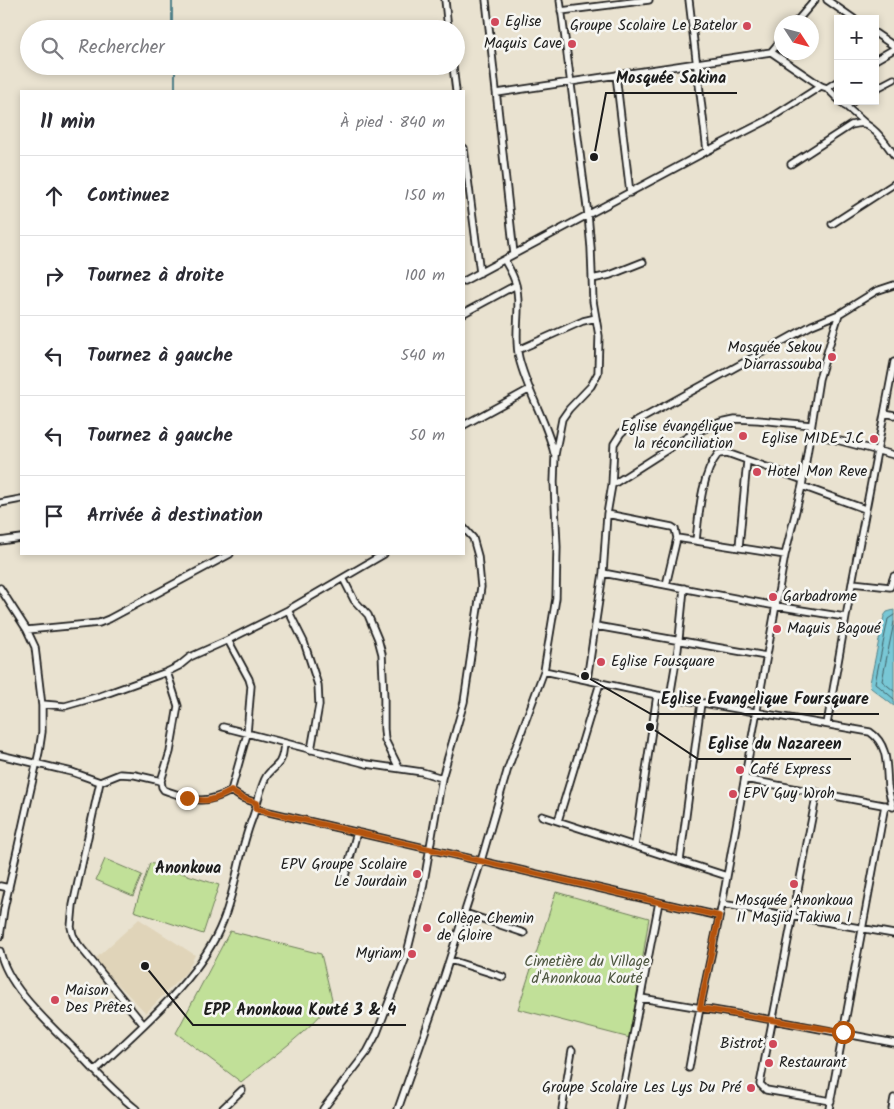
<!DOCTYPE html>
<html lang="fr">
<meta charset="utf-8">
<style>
body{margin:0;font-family:Kalam,sans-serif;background:#f2f2f3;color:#2b2b33}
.controls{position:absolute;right:15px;top:15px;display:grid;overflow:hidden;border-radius:0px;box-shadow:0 2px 8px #0003}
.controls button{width:45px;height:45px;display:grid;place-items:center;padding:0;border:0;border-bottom:1px solid #e1e1e2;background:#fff;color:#2b2b33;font:25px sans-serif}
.compass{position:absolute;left:774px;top:15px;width:45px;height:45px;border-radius:50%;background:#fff;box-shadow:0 2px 8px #0003;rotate:126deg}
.stop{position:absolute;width:15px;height:15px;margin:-11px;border:4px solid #b45309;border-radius:50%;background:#fff}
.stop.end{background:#b45309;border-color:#fff;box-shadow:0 1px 5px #0008}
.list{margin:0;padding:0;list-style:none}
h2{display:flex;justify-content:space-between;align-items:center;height:65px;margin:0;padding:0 20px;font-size:21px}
h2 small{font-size:16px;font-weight:400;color:#7c7c81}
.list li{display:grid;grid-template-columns:32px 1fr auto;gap:15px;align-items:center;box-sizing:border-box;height:80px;padding:0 20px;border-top:1px solid #e1e1e2}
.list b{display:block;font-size:19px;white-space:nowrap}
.list em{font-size:16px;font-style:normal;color:#7c7c81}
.icon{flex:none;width:28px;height:28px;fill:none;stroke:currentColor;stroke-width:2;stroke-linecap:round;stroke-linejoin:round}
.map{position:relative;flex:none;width:894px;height:1109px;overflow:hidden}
.search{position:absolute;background:#fff;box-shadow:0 2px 8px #0003;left:20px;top:20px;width:445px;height:55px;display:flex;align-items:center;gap:12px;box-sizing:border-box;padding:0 18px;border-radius:28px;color:#7c7c81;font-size:19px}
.panel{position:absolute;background:#fff;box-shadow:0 2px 8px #0003;left:20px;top:90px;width:445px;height:465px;border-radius:0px}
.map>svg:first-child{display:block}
.built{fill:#e0d4b9}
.green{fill:#c1e098;stroke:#6e7e5a}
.water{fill:#78c7d5;stroke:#53838b}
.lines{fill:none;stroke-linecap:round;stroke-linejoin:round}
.shore{stroke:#416066;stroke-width:1}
.stream{stroke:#53838b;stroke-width:2}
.minor-casing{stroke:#1c1c1c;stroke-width:9}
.minor{stroke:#f6f6f2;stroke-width:5.5}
.route{stroke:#b45309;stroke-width:6}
.poi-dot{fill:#d1495b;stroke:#f6f6f2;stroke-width:2}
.labels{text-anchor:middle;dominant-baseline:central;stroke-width:5;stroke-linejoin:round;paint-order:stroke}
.poi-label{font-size:15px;fill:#1c1c1c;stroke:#f6f6f2;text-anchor:start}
.park-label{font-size:15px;fill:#4e5741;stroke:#f6f6f2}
.neighbourhood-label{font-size:16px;font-weight:bold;fill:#1c1c1c;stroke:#f6f6f2}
.leader{fill:none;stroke:#1c1c1c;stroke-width:2}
.callout-dot{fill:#1c1c1c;stroke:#f6f6f2;stroke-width:2}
.callout-label{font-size:16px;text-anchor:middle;font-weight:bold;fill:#1c1c1c;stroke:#f6f6f2;stroke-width:5;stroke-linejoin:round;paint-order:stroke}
</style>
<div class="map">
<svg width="894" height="1109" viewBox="0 0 894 1109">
<rect width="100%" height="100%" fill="#e9e2d0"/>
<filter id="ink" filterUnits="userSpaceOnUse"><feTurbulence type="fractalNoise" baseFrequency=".02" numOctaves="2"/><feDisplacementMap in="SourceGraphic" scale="10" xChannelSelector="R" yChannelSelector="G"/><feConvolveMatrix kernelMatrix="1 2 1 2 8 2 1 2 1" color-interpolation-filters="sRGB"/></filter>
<g filter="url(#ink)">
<path class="built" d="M139,919L195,955L187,971L146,1013L94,960Z"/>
<path class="green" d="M105,859L142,875L133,896L96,880Z
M150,863L219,885L203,934L134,911Z
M556,892L649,918L630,1038L518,1009Z
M230,931L321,954L332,999C322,1022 263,1064 241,1082L176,1033Z"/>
<path class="water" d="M894,610V706L871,688L870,683L884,616L887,612Z"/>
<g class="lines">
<path class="shore" d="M894,615L888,619L875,683L894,699
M894,622L882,681L894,691"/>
<path class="stream" d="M172,0V29
M175,66V88L178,91"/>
<g class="minor-casing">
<path id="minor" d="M445,0L448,29
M486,0L514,254
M689,0L707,151
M827,0L854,19
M561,11L649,0
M796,22L815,0
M875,33L894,46
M771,52L782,39
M875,60L894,49
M453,66L456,91
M616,75L630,193
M827,88L838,81
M875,89L894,79
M497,93L771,52L821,86L827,88L838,99
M840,101L866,124
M845,106L854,101
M464,148L480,273
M791,164L851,125C856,124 862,122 867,125C876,130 888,146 894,155
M832,224L894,184
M505,261C509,268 514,276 516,285C522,308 513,333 519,358C527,391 546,420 554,453
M592,279L610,275L643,262
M464,281L707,151L766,121L821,86
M464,313L516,285
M518,350L583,321L596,318
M894,362L852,583L890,587L894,576
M885,413L894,415
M464,425L530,389
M810,433L894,455
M612,485L614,444L621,433L632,424L812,325L839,314
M802,486L865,509
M0,503L21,499
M607,514L672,527L675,529L677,538L785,555
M0,541L21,538
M696,541C699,514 701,475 718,454L727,453L803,480
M739,547L747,461
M603,573L776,606L845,617
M343,578L354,600L368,615L378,639L382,654L384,699V729L385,740L399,768
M666,585L677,538
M0,588L27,630L35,647L42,706V732L39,752L4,909L0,936
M288,610L304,642L318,685L319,705L311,750
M596,626L766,656
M27,630L99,623L109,619L230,554
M544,671L657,695L870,732C889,745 886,766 888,787C889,794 891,800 893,807
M167,672L178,706L170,752L161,781L162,787L164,790C193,800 202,806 231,791L247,734L251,686L249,679L228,640L288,610L384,554
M587,680L603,573L607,514L612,485L692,434L721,422L735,419L758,420L811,425
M670,697L678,649L684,588
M42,704L65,706L100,696L167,672L179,666L190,657L228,640
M827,724L852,583
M223,727L367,764L422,772L442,778
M0,755L72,772L100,782L120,774L135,775L161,781
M745,779L888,806
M100,782L73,905L71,927L73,935L78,944L143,1024
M231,791L242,798L257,803
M817,792L760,1084L766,1090L831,1101
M256,809L719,916
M542,816L727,876
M558,821L600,683
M635,846L657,695
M680,861L701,703
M344,880L357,832
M0,886L9,888
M722,904L894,934
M465,913L524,933
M0,951C7,988 53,1027 78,1053C96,1072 115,1093 136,1109
M450,960L503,977
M641,998L773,1020L894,1043
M689,1068L700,1008L722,904L785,555L802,486L819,379L839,314L876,291L894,285
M95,1071C139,1028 200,980 223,921C236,888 239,852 252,819C257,806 259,792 265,779C268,772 273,770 277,765C283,760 283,751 284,744
M222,1109L242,1090
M323,1109L367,1052L377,1033L406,957L422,893L442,778L464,702L481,587L478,556L473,538L464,528
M398,1109L438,995L481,861L508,768L544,671L556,598L557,547L554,482L555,455L562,419L569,409L591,386L598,373L599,336L593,301L591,248L588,215L560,0
M562,1109L572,1050
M619,1109L659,902
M829,1109L885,805
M892,1109L894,1098"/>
</g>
<use href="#minor" class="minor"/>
</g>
</g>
<g class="lines" filter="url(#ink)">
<path class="route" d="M187,798C206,803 215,800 231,791L242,798L257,803L256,809L719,916L700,1008L843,1032"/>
</g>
<g class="poi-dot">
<circle cx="495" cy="22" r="5"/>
<circle cx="747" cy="26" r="5"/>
<circle cx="572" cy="44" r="5"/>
<circle cx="832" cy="357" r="5"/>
<circle cx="743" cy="436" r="5"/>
<circle cx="874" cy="439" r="5"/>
<circle cx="757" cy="472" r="5"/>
<circle cx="773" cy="597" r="5"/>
<circle cx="777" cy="629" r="5"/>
<circle cx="601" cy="662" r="5"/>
<circle cx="740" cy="770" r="5"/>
<circle cx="733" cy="794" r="5"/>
<circle cx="417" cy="874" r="5"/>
<circle cx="794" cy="884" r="5"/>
<circle cx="427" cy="928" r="5"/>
<circle cx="412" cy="954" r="5"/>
<circle cx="55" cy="1000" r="5"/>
<circle cx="773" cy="1044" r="5"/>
<circle cx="769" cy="1063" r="5"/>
<circle cx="751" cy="1088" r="5"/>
</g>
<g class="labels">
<g class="poi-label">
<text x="505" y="22">Eglise</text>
<text x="737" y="26" text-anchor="end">Groupe Scolaire Le Batelor</text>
<text x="562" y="44" text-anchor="end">Maquis Cave</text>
<text x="822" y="348" text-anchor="end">Mosquée Sekou<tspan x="822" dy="17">Diarrassouba</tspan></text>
<text x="733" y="427" text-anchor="end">Eglise évangélique<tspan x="733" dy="17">la réconciliation</tspan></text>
<text x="864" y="439" text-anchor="end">Eglise MIDE J.C</text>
<text x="767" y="472">Hotel Mon Reve</text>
<text x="783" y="597">Garbadrome</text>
<text x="787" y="629">Maquis Bagoué</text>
<text x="611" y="662">Eglise Fousquare</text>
<text x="750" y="770">Café Express</text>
<text x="743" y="794">EPV Guy Wroh</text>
<text x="407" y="865" text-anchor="end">EPV Groupe Scolaire<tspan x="407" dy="17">Le Jourdain</tspan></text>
<text x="794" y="901" text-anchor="middle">Mosquée Anonkoua<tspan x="794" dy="17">II Masjid Takiwa I</tspan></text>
<text x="437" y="919">Collège Chemin<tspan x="437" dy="17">de Gloire</tspan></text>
<text x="402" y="954" text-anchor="end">Myriam</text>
<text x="65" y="991">Maison<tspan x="65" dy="17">Des Prêtes</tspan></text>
<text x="763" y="1044" text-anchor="end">Bistrot</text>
<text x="779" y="1063">Restaurant</text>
<text x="741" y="1088" text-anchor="end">Groupe Scolaire Les Lys Du Pré</text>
</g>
<g class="park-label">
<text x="587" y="962">Cimetière du Village<tspan x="587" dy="17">d'Anonkoua Kouté</tspan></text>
</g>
<g class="neighbourhood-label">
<text x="188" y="868">Anonkoua</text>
</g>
</g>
<path class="leader" d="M594 157L606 93H737M585 676L651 714H879M650 727L698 759H851M145 966L193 1025H406"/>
<g class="callout-dot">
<circle cx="594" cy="157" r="5"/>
<circle cx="585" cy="676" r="5"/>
<circle cx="650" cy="727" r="5"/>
<circle cx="145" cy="966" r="5"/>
</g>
<g class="callout-label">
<text x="671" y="83">Mosquée Sakina</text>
<text x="765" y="704">Eglise Evangelique Foursquare</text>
<text x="775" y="749">Eglise du Nazareen</text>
<text x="300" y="1015">EPP Anonkoua Kouté 3 &amp; 4</text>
</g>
</svg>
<div class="controls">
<button>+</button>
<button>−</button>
</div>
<svg class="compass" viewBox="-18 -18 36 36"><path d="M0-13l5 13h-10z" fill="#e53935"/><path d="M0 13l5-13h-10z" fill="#7c7c81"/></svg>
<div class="stop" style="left:843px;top:1032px"></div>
<div class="stop end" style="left:187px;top:798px"></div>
<div class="search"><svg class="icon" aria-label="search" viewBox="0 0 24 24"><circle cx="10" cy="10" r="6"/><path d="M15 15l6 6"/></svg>Rechercher</div>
<section class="panel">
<h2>11 min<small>À pied · 840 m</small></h2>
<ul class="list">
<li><svg class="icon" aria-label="ahead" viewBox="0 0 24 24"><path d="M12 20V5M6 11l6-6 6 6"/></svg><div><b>Continuez</b></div><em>150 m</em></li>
<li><svg class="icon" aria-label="right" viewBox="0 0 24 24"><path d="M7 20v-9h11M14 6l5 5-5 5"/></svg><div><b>Tournez à droite</b></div><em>100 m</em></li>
<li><svg class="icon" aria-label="left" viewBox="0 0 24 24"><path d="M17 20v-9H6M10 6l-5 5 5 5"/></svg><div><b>Tournez à gauche</b></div><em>540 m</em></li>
<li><svg class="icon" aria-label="left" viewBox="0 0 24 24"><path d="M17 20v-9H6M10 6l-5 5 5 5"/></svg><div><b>Tournez à gauche</b></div><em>50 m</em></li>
<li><svg class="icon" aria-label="arrive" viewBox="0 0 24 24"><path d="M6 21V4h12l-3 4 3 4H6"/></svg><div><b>Arrivée à destination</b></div></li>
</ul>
</section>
</div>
